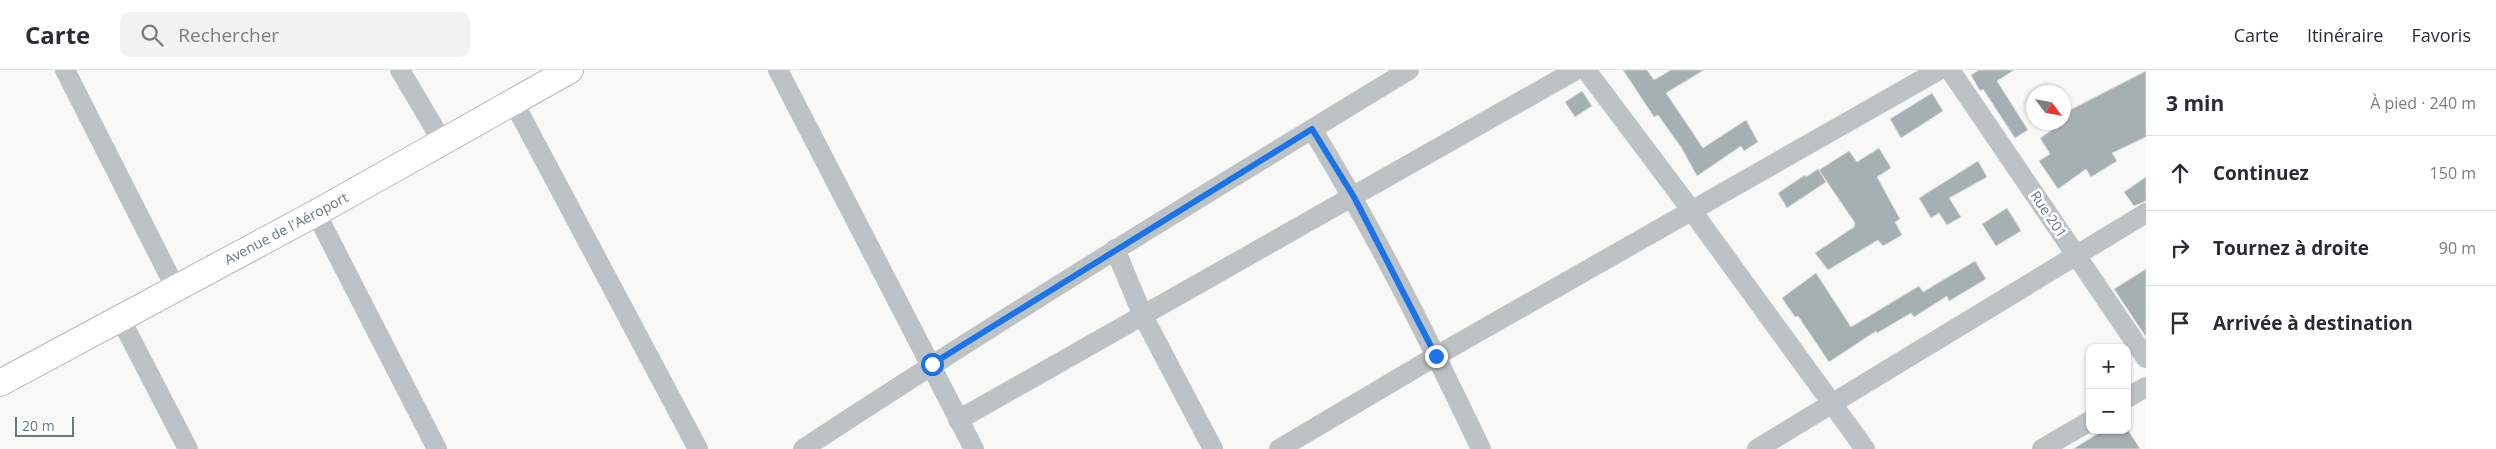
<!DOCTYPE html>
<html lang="fr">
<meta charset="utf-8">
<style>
body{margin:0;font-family:"Open Sans",sans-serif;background:#f2f2f3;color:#2b2b33}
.controls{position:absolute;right:15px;bottom:15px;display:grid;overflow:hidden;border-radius:10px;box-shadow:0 1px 4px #0004}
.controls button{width:45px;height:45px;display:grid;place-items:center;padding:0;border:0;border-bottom:1px solid #e1e1e2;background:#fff;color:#2b2b33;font:25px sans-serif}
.compass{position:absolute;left:2026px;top:15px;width:45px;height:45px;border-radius:50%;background:#fff;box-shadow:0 1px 4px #0004;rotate:122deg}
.scale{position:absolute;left:15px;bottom:12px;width:59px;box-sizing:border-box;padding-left:5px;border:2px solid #66797f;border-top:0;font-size:14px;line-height:18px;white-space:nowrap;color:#66797f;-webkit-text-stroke:4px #fff;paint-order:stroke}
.stop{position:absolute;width:15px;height:15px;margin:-11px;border:4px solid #1a73e8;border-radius:50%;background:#fff}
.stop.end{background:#1a73e8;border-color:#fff;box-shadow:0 1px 5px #0008}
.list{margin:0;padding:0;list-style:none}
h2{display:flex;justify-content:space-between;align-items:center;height:65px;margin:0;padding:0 20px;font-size:21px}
h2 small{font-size:16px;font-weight:400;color:#7c7c81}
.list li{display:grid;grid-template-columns:32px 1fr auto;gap:15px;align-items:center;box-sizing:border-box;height:75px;padding:0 20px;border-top:1px solid #e1e1e2}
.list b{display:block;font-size:19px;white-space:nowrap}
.list em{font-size:16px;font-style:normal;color:#7c7c81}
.icon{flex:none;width:28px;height:28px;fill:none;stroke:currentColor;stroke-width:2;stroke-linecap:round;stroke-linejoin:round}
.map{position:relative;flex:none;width:2146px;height:379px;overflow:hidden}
header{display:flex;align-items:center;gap:30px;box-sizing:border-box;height:70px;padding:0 25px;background:#fff;border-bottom:1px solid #e1e1e2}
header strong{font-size:24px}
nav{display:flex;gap:28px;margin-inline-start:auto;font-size:18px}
.search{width:350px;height:45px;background:#f2f2f3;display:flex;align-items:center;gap:12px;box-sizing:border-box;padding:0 18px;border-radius:10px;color:#7c7c81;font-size:19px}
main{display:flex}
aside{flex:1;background:#fff}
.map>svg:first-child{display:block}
.building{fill:#a5b0b3;stroke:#dadad8}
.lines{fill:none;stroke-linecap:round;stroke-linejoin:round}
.major-casing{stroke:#b1b8ba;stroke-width:28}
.minor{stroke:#bdc3c5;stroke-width:20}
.major{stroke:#fff;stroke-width:26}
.route{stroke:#1a73e8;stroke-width:6}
.labels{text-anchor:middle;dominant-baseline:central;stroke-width:5;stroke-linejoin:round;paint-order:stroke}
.street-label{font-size:14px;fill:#66797f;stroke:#fff}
</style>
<header>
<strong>Carte</strong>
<div class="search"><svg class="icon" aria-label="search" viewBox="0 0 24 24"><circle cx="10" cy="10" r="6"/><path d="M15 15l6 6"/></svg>Rechercher</div>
<nav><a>Carte</a><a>Itinéraire</a><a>Favoris</a></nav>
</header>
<main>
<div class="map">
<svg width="2146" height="379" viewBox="0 0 2146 379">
<rect width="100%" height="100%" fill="#f8f8f6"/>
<path class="building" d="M1623,0H1647L1654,10L1671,0H1704L1666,23L1703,78L1746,50L1758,72L1744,81L1741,76L1697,106L1681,77L1658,45L1654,47Z
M1979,0H2014L1997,11L2028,60L2015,68L1983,19L1980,21L1971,5Z
M2146,1V67L2112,83L2117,91L2091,107L2086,99L2058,119L2039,91L2050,84L2040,68L2064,52V43Z
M1582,21L1592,36L1575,47L1565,32Z
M1932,23L1943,41L1901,68L1890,49Z
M1879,78L1891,98L1877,107L1900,149L1895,152L1902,165L1883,176L1878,170L1828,200L1815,183L1854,157L1855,153L1819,100L1849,81L1857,92Z
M1978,91L1987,107L1949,128L1961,147L1947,155L1939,143L1931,148L1919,128Z
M1818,99L1826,112L1787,138L1778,123L1805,105L1806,107Z
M2146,107V131L2134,136L2124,122Z
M2007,138L2021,161L1996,176L1982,154Z
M1975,191L1986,209L1949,231L1947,226L1914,247L1911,243L1877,263L1876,261L1829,292L1798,246L1795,247L1782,228L1816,203L1851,257L1919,216L1923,222Z
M2146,199V267L2114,219Z
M2104,360H2128L2140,379H2073Z"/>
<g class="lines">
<g class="major-casing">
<path id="major" d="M0,313L316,143L570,0"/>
</g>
<path class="minor" d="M65,0L175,217
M400,0L442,71
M778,0L974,379
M1586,0L1692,141L1865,379
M1950,0L2146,288
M514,33L698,379
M1312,59C1375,162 1429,270 1481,379
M316,143L437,379
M1115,179L1143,246L1213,379
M120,248L188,379
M2127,328L2146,317
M958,350L1576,0
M803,379C1002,248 1205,124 1409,0
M1279,379L1436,286L1939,0
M1757,379L2146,143
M2042,379L2090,351"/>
<use href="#major" class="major"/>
</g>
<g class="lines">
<path class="route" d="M932,294L1312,59L1354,127L1436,286"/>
</g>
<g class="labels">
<g class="street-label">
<text transform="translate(2049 144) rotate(56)">Rue 201</text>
<text transform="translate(286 158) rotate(-28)">Avenue de l'Aéroport</text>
</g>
</g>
</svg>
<div class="controls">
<button>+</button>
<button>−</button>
</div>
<svg class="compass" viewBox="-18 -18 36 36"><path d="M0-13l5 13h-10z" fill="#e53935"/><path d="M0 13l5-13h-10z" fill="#7c7c81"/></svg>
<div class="scale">20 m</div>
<div class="stop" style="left:932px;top:294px"></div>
<div class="stop end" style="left:1436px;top:286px"></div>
</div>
<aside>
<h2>3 min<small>À pied · 240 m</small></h2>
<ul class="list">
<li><svg class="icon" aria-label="ahead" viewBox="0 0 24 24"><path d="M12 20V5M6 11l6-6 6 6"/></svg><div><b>Continuez</b></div><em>150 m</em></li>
<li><svg class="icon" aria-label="right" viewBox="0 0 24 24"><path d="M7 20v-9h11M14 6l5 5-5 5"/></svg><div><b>Tournez à droite</b></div><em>90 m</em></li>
<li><svg class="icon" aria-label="arrive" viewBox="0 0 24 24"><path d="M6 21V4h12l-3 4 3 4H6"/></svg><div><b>Arrivée à destination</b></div></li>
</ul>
</aside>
</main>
